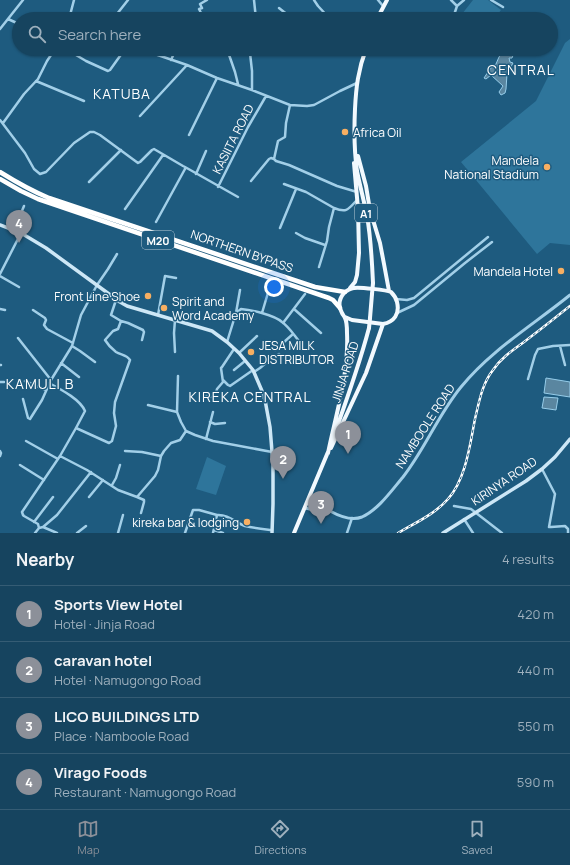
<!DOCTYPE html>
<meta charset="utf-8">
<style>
body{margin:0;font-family:Manrope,sans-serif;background:#1f4b65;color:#f1f3f6}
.you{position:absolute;left:274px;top:287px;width:14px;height:14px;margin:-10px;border:3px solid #fff;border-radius:50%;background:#1a73e8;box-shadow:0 0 0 6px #1a73e833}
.badge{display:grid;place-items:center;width:26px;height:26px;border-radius:50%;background:#8c9099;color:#fff;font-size:13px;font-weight:700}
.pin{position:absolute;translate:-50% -33px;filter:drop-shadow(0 1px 2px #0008)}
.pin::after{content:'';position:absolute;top:21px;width:14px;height:12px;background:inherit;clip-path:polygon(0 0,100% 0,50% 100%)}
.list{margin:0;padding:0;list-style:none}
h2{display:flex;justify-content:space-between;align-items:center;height:52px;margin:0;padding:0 16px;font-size:17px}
h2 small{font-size:13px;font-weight:400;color:#9eb0bd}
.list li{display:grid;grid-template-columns:26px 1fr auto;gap:12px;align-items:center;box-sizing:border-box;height:56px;padding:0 16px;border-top:1px solid #355c74}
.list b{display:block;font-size:15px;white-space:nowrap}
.list p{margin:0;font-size:13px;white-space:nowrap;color:#9eb0bd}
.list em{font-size:13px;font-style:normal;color:#9eb0bd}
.icon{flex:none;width:22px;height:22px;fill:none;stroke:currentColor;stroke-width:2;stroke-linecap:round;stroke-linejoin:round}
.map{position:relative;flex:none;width:570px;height:533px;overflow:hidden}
.search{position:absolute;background:#16445f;box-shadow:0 1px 3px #0004;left:12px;right:12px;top:12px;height:44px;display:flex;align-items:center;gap:10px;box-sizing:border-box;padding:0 14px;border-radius:22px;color:#9eb0bd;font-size:15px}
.sheet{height:276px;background:#16445f}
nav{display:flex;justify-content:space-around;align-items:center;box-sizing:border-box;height:56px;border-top:1px solid #355c74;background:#16445f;font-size:11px;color:#9eb0bd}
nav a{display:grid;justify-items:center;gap:2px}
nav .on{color:#8c9099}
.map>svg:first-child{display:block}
.green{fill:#2e759b}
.water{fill:#5a86a0;stroke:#96cdea}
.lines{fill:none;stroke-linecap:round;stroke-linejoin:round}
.minor{stroke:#a2cfe8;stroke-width:2.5}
.tertiary{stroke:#a2cfe8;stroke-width:3}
.secondary{stroke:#cde7f6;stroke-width:3.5}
.trunk{stroke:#f2f9fe;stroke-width:4}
.motorway{stroke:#fff;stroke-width:4.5}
.rail-casing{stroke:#fff;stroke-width:2.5}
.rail{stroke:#1e5b7f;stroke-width:1;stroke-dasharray:3;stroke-linecap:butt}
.trunk-bridge{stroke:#f2f9fe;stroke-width:4}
.poi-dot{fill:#f7af62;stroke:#1e5b7f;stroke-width:1.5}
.labels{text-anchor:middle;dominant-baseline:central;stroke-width:3;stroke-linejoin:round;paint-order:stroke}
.shield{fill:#1e5b7f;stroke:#bcced9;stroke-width:1}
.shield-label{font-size:11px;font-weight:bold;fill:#fff}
.poi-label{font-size:12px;fill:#fff;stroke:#1e5b7f;text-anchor:end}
.street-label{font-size:12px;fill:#fff;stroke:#1e5b7f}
.quarter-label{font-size:14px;letter-spacing:1px;fill:#fff;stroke:#1e5b7f}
</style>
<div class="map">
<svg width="570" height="533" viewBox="0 0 570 533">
<rect width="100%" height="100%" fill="#1e5b7f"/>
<path class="green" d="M473,0H488L501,10L494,19H458Z
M570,39V245L550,243L537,254L461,162L536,101L565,43Z
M207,457L226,466L216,495L196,489Z"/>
<path class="water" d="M510,49L514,53L512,58H509L510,62L513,63L507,74L506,89L505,93L501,95L499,92L503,86L491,75L486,79L484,78L490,69L496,64L499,57L502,53Z
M546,378L570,382V397L544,393Z
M544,397L558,398L556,410L542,408Z"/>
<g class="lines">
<path class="minor" d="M254,0L256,19
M314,0L318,6L330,19
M378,0L383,6
M451,0L457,6L464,0
M491,0L503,7
M279,8L284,12L295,19
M8,19L19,24
M69,19L74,0
M113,19L128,0
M204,19L199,9L202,8L200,4L207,0
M212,19L217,16L219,19
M452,19L454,15L457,6
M0,29L23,0
M66,49L86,61L108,71L110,70L125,49
M140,49L187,65L217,78L252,90L290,105L307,106L314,105L340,91L357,83
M227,49L235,72L238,84
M356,49L364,55
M171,60L176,49
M36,81L84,101
M252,90V71L250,53L251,50L254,49
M290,105L286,123L285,137L278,141L274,159L276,161L289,165L337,186L357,192
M140,116L187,65
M0,120L25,153L34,169L40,174L46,172L74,143L90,132H94L100,135L138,163L140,162L152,150L154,149L183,166L185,167V169L156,222
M3,123L24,94L38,79L47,61L55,49
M189,135L217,78
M185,167L238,197
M196,174L206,151
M251,181L269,159L271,158L274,159
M89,182L121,150
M284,184L306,192L334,208
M218,187L248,127L266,96
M125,209L163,155
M280,228L296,189
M14,230L24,206
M296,233L305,238L325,245
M319,267L327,241L329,227L334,208C346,213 348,210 356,201
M0,274L21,233
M0,276L19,287
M396,299L407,300L414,298L488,237
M0,309L5,310
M294,309L321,333
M33,310L45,318L46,320L44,325L47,329L73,343
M236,313L240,290
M262,313L270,286
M397,313L414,305L465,263L492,242
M158,315L165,276L176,278
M121,321L128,323L143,330L144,332L142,340
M283,323L305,294
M18,338L51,380
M227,342L236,313L241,309C252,310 274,315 282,322C289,327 294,335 299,341
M72,346L80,351L95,362
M560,346L565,365
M275,350L293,334
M175,352L174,333L175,320
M239,353L257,336
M61,363L79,377
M0,365H1
M234,370L245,361
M254,372L260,368L267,362L279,354
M528,379L535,355L538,349L553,346L570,345
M223,380L228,385L230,386L253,370
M25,381L46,390
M0,382H4
M206,396L212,397L215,396L217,389L223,382L221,368L222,367L234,349
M23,399L28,418L30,419L42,400L51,380L72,346L81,315L97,285L108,269L117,254
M148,405L177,412L181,422L186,431L195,435L213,441L272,452
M177,412L178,376
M210,422L215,424L225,423
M76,428L109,443L112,441L116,426L114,413L115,402L130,360C127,355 121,355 116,352C112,349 108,345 105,340L113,331L118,329L121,321L111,315L116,300
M206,439L213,412
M26,441L58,459
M0,451L1,453L0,456
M125,451L142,452L161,456
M60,456L87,470L118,490L137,497L155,476L158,470L161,456L164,451L171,443L180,440L186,431
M20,465L44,480
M542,469L555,494L549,527H551L565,526L568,529V533
M112,485L116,478L120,465
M89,497L103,480
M137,497L144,500V502L141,513
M454,506L471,509L502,533
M464,519L473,533
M34,522L53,497
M43,527L57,515L91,472
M39,528L43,527L57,533
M214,530L223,533
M35,533L39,528L38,524L24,516L23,515L22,512L60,456L76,428L85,411C80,399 60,389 49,383
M77,533L86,526
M118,533L123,515
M185,533L193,510H199L217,515
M213,533L217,515C228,514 236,523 245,526C254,528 263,529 271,530
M347,533L352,518"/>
<path class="tertiary" d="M309,499C313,501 318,503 323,506C325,507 327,510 330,511C339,516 352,521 362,517C378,510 392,490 403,477C425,449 438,415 461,387C491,350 533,325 570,295
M305,508L319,511H328"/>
<path class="secondary" d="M0,225L21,233L46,248L120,302L127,306L212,331L227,342L239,353L253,370L262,391L265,400L270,427L273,464V504L272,533
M443,533L526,481L542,469L555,457L570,439"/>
<path class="trunk" d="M377,19L387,0
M366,49C358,70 356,88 355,109C354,130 354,150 357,171C360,186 364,201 367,216C371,238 372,261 373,283
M358,156L366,186L370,210L380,243L384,264L389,291
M350,288L355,282L357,275L359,253L358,209L354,163
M370,318L372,294
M333,438C346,402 359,366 369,328
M331,448L366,373L383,324
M328,453C336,414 349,374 347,333C347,328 347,322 345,318C344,316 343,315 342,313C338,306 339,299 344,293C346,291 351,288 354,288C359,287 387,290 391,292C394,295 396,298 397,302C400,314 394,322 383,324L352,320L345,317
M294,533L328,452"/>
<path class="motorway" d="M0,172C16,182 32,191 49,198L315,287L345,292
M0,179L21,191L38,199L329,298L333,300L340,308"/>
<g class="rail-casing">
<path id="rail" d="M398,533C415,523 435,514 448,499C466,479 470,444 475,419C479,402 482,384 493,370C501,358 513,350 524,342C540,330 555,318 570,306"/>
</g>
<use href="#rail" class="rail"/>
<path class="trunk-bridge" d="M372,294L373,283
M369,328L370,318"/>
</g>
<g class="poi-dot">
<circle cx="345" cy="132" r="4"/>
<circle cx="547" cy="167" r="4"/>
<circle cx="561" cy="271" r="4"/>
<circle cx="148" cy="296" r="4"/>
<circle cx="164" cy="308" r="4"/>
<circle cx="251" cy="352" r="4"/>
<circle cx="247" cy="522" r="4"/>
</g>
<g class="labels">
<g class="shield">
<rect x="355" y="204" width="22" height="18" rx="3"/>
<rect x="142" y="231" width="32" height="18" rx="3"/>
</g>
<g class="shield-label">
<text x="366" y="213">A1</text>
<text x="158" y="240">M20</text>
</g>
<g class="poi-label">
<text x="353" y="132" text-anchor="start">Africa Oil</text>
<text x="539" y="160">Mandela<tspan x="539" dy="14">National Stadium</tspan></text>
<text x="553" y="271">Mandela Hotel</text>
<text x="140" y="296">Front Line Shoe</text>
<text x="172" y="301" text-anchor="start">Spirit and<tspan x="172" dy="14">Word Academy</tspan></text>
<text x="259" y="345" text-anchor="start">JESA MILK<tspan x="259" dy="14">DISTRIBUTOR</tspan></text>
<text x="239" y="522">kireka bar &amp; lodging</text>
</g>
<g class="street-label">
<text transform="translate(233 139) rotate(-63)">KASIITA ROAD</text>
<text transform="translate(242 251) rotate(19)">NORTHERN BYPASS</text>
<text transform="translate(345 372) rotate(-72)">JINJA ROAD</text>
<text transform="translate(425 426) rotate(-57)">NAMBOOLE ROAD</text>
<text transform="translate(504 481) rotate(-34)">KIRINYA ROAD</text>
</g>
<g class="quarter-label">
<text x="521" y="69">CENTRAL</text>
<text x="122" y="93">KATUBA</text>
<text x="40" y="383">KAMULI B</text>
<text x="250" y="396">KIREKA CENTRAL</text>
</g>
</g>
</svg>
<div class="you"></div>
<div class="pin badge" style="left:348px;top:454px">1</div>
<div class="pin badge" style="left:283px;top:479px">2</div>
<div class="pin badge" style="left:321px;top:524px">3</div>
<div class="pin badge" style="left:19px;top:243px">4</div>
<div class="search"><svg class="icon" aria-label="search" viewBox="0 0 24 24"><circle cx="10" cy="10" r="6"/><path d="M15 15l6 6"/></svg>Search here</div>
</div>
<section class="sheet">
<h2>Nearby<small>4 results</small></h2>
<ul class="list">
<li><span class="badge">1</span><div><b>Sports View Hotel</b><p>Hotel · Jinja Road</p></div><em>420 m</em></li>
<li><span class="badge">2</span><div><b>caravan hotel</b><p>Hotel · Namugongo Road</p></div><em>440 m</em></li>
<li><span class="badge">3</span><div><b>LICO BUILDINGS LTD</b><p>Place · Namboole Road</p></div><em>550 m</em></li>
<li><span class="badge">4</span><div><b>Virago Foods</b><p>Restaurant · Namugongo Road</p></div><em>590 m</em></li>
</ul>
</section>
<nav>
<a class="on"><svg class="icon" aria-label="map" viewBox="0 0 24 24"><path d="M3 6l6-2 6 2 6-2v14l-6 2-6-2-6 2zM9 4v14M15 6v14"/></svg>Map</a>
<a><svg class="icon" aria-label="directions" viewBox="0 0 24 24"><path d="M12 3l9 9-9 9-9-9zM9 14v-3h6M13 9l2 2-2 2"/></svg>Directions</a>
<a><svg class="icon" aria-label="saved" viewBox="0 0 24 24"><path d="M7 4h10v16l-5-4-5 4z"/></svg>Saved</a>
</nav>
